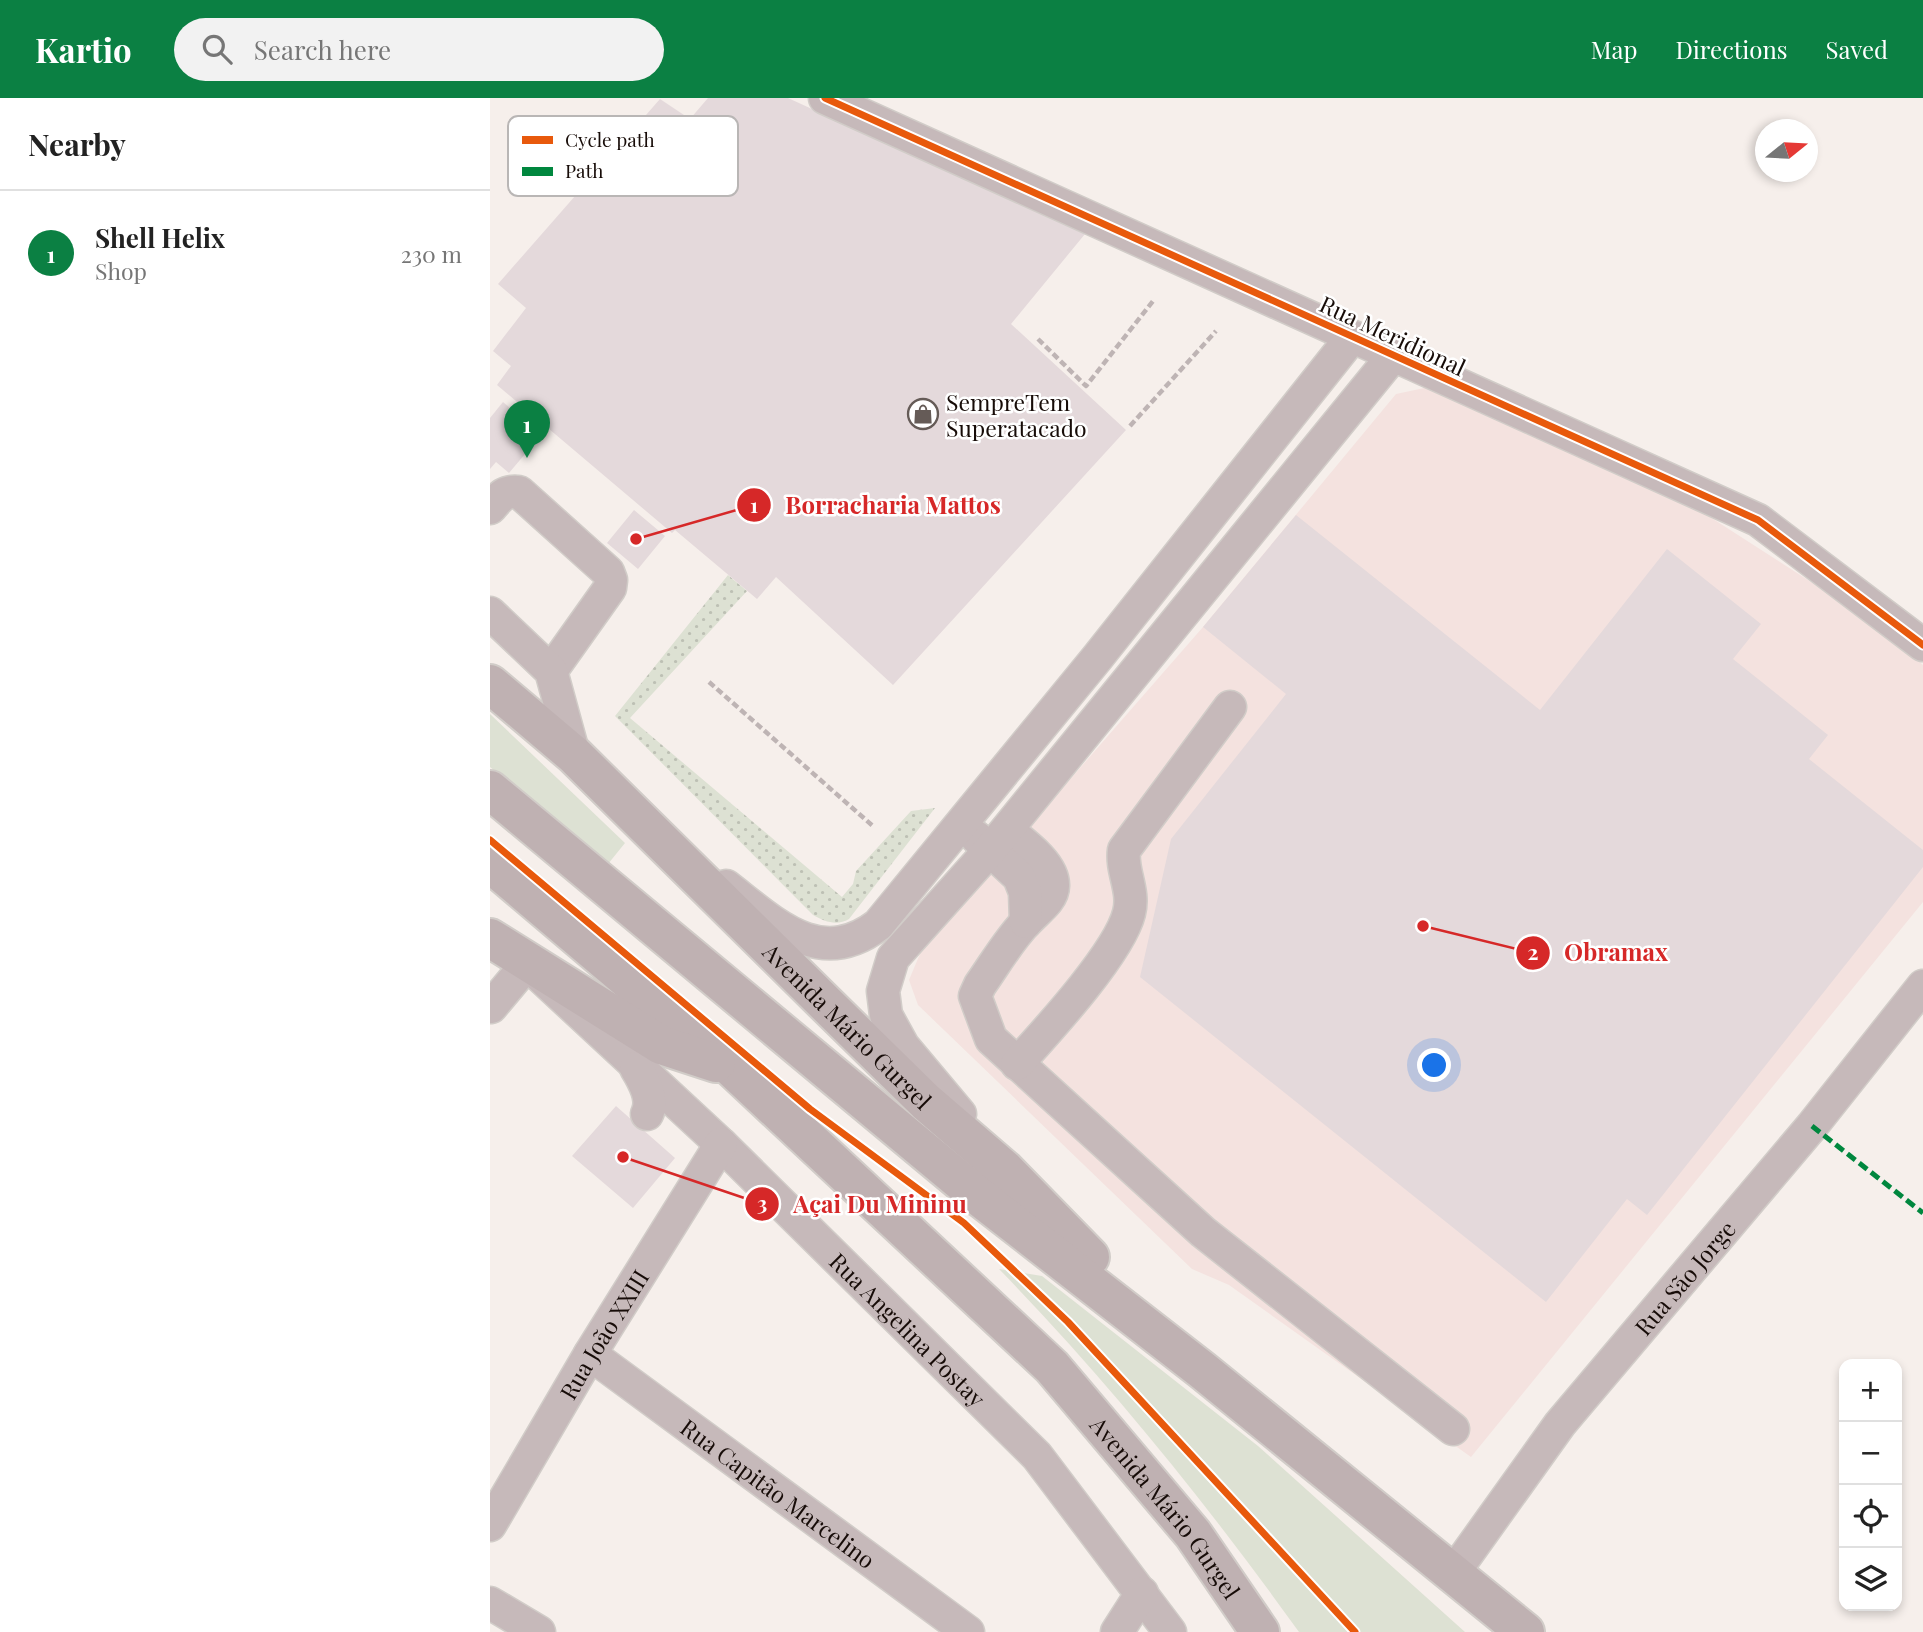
<!DOCTYPE html>
<meta charset="utf-8">
<style>
body{margin:0;font-family:"Playfair Display",serif;background:#f2f2f2;color:#222}
.controls{position:absolute;right:21px;bottom:21px;display:grid;overflow:hidden;border-radius:14px;box-shadow:0 4px 10px #0003}
.controls button{width:63px;height:63px;display:grid;place-items:center;padding:0;border:0;border-bottom:2px solid #e0e0e0;background:#fff;color:#222;font:35px sans-serif}
.compass{position:absolute;left:1265px;top:21px;width:63px;height:63px;border-radius:50%;background:#fff;box-shadow:0 4px 10px #0003;rotate:72deg}
.you{position:absolute;left:945px;top:968px;width:24px;height:24px;margin:-18px;border:5px solid #fff;border-radius:50%;background:#1a73e8;box-shadow:0 0 0 10px #1a73e833}
.badge{display:grid;place-items:center;width:46px;height:46px;border-radius:50%;background:#0b8043;color:#fff;font-size:23px;font-weight:700}
.pin{position:absolute;translate:-50% -58px;filter:drop-shadow(0 2px 4px #0008)}
.pin::after{content:'';position:absolute;top:37px;width:24px;height:21px;background:inherit;clip-path:polygon(0 0,100% 0,50% 100%)}
.list{margin:0;padding:0;list-style:none}
h2{display:flex;justify-content:space-between;align-items:center;height:91px;margin:0;padding:0 28px;font-size:30px}
h2 small{font-size:23px;font-weight:400;color:#767676}
.list li{display:grid;grid-template-columns:46px 1fr auto;gap:21px;align-items:center;box-sizing:border-box;height:126px;padding:0 28px;border-top:2px solid #e0e0e0}
.list b{display:block;font-size:26px;white-space:nowrap}
.list p{margin:0;font-size:23px;white-space:nowrap;color:#767676}
.list em{font-size:23px;font-style:normal;color:#767676}
.icon{flex:none;width:38px;height:38px;fill:none;stroke:currentColor;stroke-width:2;stroke-linecap:round;stroke-linejoin:round}
.map{position:relative;flex:none;width:1433px;height:1534px;overflow:hidden}
header{display:flex;align-items:center;gap:42px;box-sizing:border-box;height:98px;padding:0 35px;background:#0b8043;color:#fff}
header strong{font-size:33px}
nav{display:flex;gap:38px;margin-inline-start:auto;font-size:24px}
.search{width:490px;height:63px;background:#f2f2f2;display:flex;align-items:center;gap:18px;box-sizing:border-box;padding:0 24px;border-radius:38px;color:#767676;font-size:26px}
main{display:flex}
aside{flex:1;background:#fff}
.map>svg:first-child{display:block}
.commercial{fill:#f4e2df}
.grass{fill:url(#grass-dots)}
.garden{fill:#dde1d3}
.building{fill:#e4d9db}
.lines{fill:none;stroke-linecap:round;stroke-linejoin:round}
.minor-casing{stroke:#d1ccc8;stroke-width:35}
.major-casing{stroke:#d1ccc8;stroke-width:42}
.path{stroke:#beb4b4;stroke-width:4.5;stroke-dasharray:7 3.5;stroke-linecap:butt}
.minor{stroke:#c6b9ba;stroke-width:32}
.major{stroke:#bfb1b2;stroke-width:38}
.quiet{stroke:#00873e;stroke-width:5;stroke-dasharray:10 5;stroke-linecap:butt}
.cycleway-casing{stroke:#fff;stroke-width:11}
.cycleway{stroke:#e8590c;stroke-width:7}
.labels{text-anchor:middle;dominant-baseline:central;stroke-width:5;stroke-linejoin:round;paint-order:stroke}
.street-label{font-size:23px;fill:#170c08;stroke:#fff}
.poi-label{font-size:23px;fill:#170c08;stroke:#fff;text-anchor:start}
.key{fill:#fff;stroke:#b9b6b5;stroke-width:2}
.key-label{font-size:19px;fill:#170c08}
.leader{fill:none;stroke:#d62828;stroke-width:2.5}
.callout-dot{fill:#d62828;stroke:#fff;stroke-width:2.5}
.mark-label{font-size:21px;text-anchor:middle;font-weight:bold;fill:#fff}
.callout-label{font-size:24px;text-anchor:middle;font-weight:bold;fill:#d62828;stroke:#fff;stroke-width:5;stroke-linejoin:round;paint-order:stroke}
</style>
<header>
<strong>Kartio</strong>
<div class="search"><svg class="icon" aria-label="search" viewBox="0 0 24 24"><circle cx="10" cy="10" r="6"/><path d="M15 15l6 6"/></svg>Search here</div>
<nav><a>Map</a><a>Directions</a><a>Saved</a></nav>
</header>
<main>
<aside>
<h2>Nearby<small></small></h2>
<ul class="list">
<li><span class="badge">1</span><div><b>Shell Helix</b><p>Shop</p></div><em>230 m</em></li>
</ul>
</aside>
<div class="map">
<svg width="1433" height="1534" viewBox="0 0 1433 1534">
<defs>
<pattern id="grass-dots" width="8" height="8" patternUnits="userSpaceOnUse" patternTransform="scale(1.75)"><rect width="8" height="8" fill="#dde1d3"/><path d="M2 2h.1M6 6h.1" fill="none" stroke="#bdc0b4" stroke-width="1.8" stroke-linecap="round"/></pattern>
</defs>
<rect width="100%" height="100%" fill="#f6efeb"/>
<path class="commercial" d="M939,289L1178,392L1380,522L1433,567V804L981,1359L739,1187L702,1171L428,907L419,882L432,851L713,529L906,296Z"/>
<path class="grass" d="M238,477L257,493L140,620L352,799L363,786L366,773L421,713L445,710L359,821C347,828 335,824 323,817L125,618Z"/>
<path class="garden" d="M0,616L135,745L118,766L0,669Z
M509,1171L552,1178L768,1348L975,1534H809C717,1406 619,1284 509,1171Z"/>
<path class="building" d="M218,0H298L595,136L521,226L636,332L403,587L286,479L267,501L185,432L182,435L7,287L21,268L3,253L36,210L8,186L170,1L200,21Z
M13,304L51,337L19,375L6,364L0,371V320Z
M144,412L175,438L148,471L117,445Z
M806,417L1050,612L1177,451L1271,526L1243,561L1338,637L1319,661L1433,752V769L1157,1117L1137,1101L1056,1204L650,879L681,741L796,596L713,529Z
M126,1008L185,1060L143,1110L82,1058Z"/>
<g class="lines">
<g class="minor-casing">
<g id="minor">
<path d="M335,0L1268,422L1433,547"/>
<path d="M0,410C9,400 14,392 29,394L118,474L121,482L120,490L61,573"/>
<path d="M0,515L61,573L84,657"/>
<path d="M517,732C532,744 564,766 563,788C563,802 546,813 538,822C519,841 505,866 490,887L485,898L501,941L713,1134L963,1331"/>
<path d="M486,739L529,779L535,794L536,824"/>
<path d="M236,788C283,824 329,872 388,827L607,560L862,239"/>
<path id="s1" d="M1,909L37,866L231,1046L547,1358L680,1534"/>
<path d="M527,966C556,934 629,855 639,815C645,793 631,773 634,752L740,609"/>
<path d="M146,970C154,983 164,1002 157,1016"/>
<path d="M470,1016L413,948L396,917L393,893L403,860L500,752L902,259"/>
<path id="s2" d="M100,1256L478,1534"/>
<path id="s3" d="M0,1427L100,1256L231,1046"/>
<path id="s4" d="M962,1477L1070,1326L1322,1028L1433,888"/>
<path d="M0,1505L49,1534"/>
<path d="M627,1534L652,1495"/>
</g>
</g>
<g class="major-casing">
<g id="major">
<path id="s5" d="M0,586L84,657L335,905L436,1004L515,1072L600,1159"/>
<path d="M0,692L492,1101L712,1272L1035,1534"/>
<path id="s6" d="M0,765L242,970L562,1269L703,1436L770,1534"/>
<path d="M0,840L171,947L226,965"/>
</g>
</g>
<path class="path" d="M548,241L596,288L663,203
M640,328L726,233
M219,584L384,729"/>
<use href="#minor" class="minor"/>
<use href="#major" class="major"/>
<path class="quiet" d="M1322,1028L1433,1115"/>
<g class="cycleway-casing">
<path id="cycleway" d="M335,0L1268,422L1433,547
M0,742L320,1011L474,1125L578,1224L865,1534"/>
</g>
<use href="#cycleway" class="cycleway"/>
</g>
<defs>
<g id="shop-ring" transform="scale(1.575)"><circle r="9.5" fill="#fff" stroke="#655b57" stroke-width="1.5"/><path d="M-5-2.5h2.3a2.7 3.5 0 0 1 5.4 0H5L5.5 6h-11ZM-1.5-2.5h3a1.5 2.3 0 0 0-3 0Z" fill="#655b57"/></g>
</defs>
<g fill-rule="evenodd">
<use href="#shop-ring" x="433" y="316"/>
</g>
<g class="labels">
<g class="street-label">
<text transform="translate(903 237) rotate(25)">Rua Meridional</text>
<text stroke="none"><textPath href="#s5" startOffset="495">Avenida Mário Gurgel</textPath></text>
<text stroke="none"><textPath href="#s4" startOffset="378">Rua São Jorge</textPath></text>
<text stroke="none"><textPath href="#s1" startOffset="584">Rua Angelina Postay</textPath></text>
<text stroke="none"><textPath href="#s3" startOffset="222">Rua João XXIII</textPath></text>
<text stroke="none"><textPath href="#s2" startOffset="234">Rua Capitão Marcelino</textPath></text>
<text stroke="none"><textPath href="#s6" startOffset="936">Avenida Mário Gurgel</textPath></text>
</g>
<g class="poi-label">
<text x="456" y="303">SempreTem<tspan x="456" dy="26">Superatacado</tspan></text>
</g>
</g>
<rect x="18" y="18" width="230" height="80" rx="10" class="key"/>
<rect x="32" y="38" width="31" height="8" fill="#e8590c"/>
<rect x="32" y="69" width="31" height="9" fill="#00873e"/>
<g class="key-label">
<text x="75" y="49">Cycle path</text>
<text x="75" y="80">Path</text>
</g>
<path class="leader" d="M146 441L264 407M933 828L1043 855M133 1059L272 1106"/>
<g class="callout-dot">
<circle cx="146" cy="441" r="7"/>
<circle cx="933" cy="828" r="7"/>
<circle cx="133" cy="1059" r="7"/>
<circle cx="264" cy="407" r="18"/>
<circle cx="1043" cy="855" r="18"/>
<circle cx="272" cy="1106" r="18"/>
</g>
<g class="mark-label">
<text x="264" y="415">1</text>
<text x="1043" y="862">2</text>
<text x="272" y="1113">3</text>
</g>
<g class="callout-label">
<text x="403" y="416">Borracharia Mattos</text>
<text x="1126" y="863">Obramax</text>
<text x="390" y="1115">Açai Du Mininu</text>
</g>
</svg>
<div class="controls">
<button>+</button>
<button>−</button>
<button><svg class="icon" aria-label="locate" viewBox="0 0 24 24"><circle cx="12" cy="12" r="6"/><path d="M12 2v4M12 18v4M2 12h4M18 12h4"/></svg></button>
<button><svg class="icon" aria-label="layers" viewBox="0 0 24 24"><path d="M12 4l9 5-9 5-9-5zM3 14l9 5 9-5"/></svg></button>
</div>
<svg class="compass" viewBox="-18 -18 36 36"><path d="M0-13l5 13h-10z" fill="#e53935"/><path d="M0 13l5-13h-10z" fill="#767676"/></svg>
<div class="you"></div>
<div class="pin badge" style="left:37px;top:360px">1</div>
</div>
</main>
